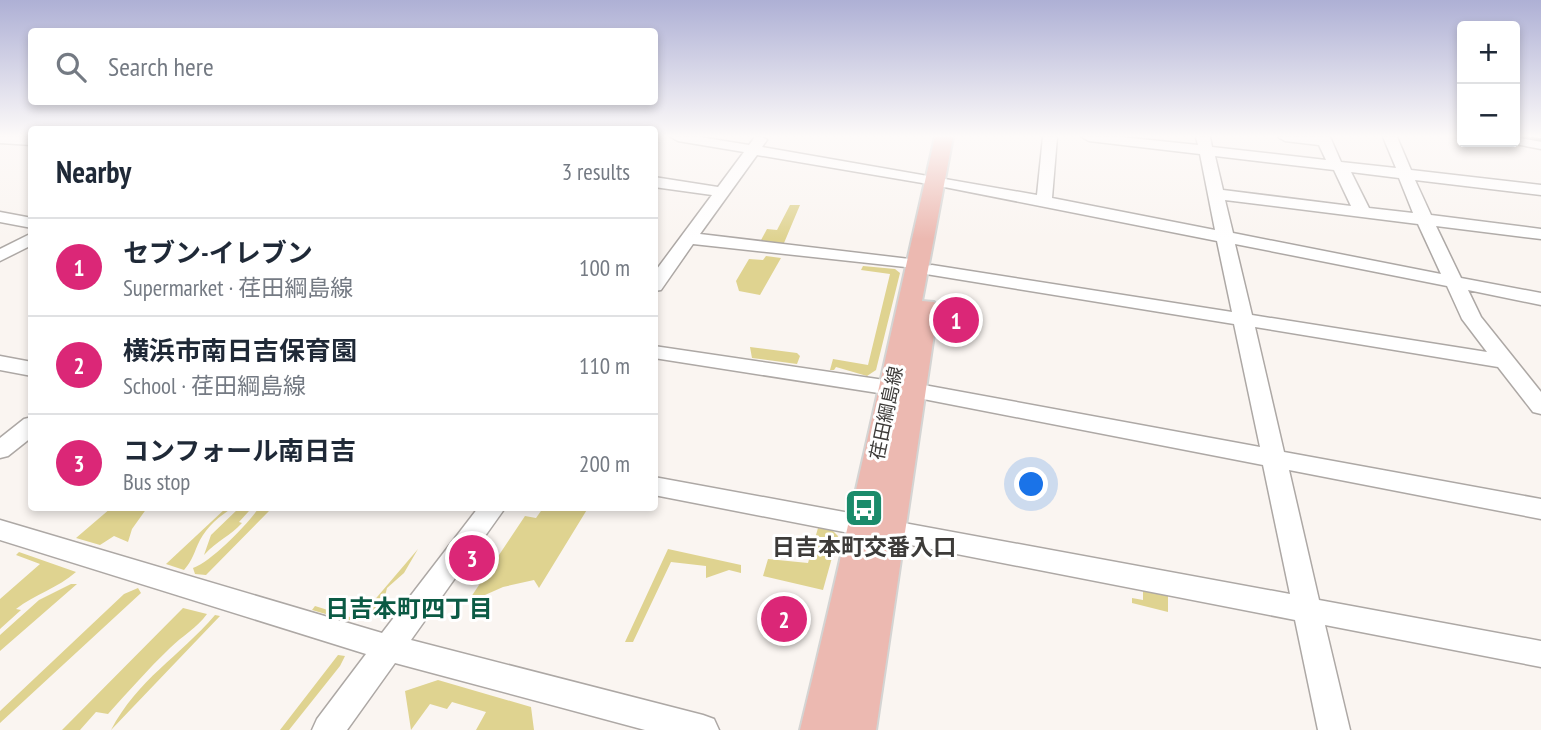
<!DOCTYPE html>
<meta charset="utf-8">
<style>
body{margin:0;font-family:"PT Sans Narrow","Noto Sans JP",sans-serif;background:#f6f6f7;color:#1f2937}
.controls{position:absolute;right:21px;top:21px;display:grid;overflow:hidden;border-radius:7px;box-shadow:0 4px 10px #0003}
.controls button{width:63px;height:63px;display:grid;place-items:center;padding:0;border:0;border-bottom:2px solid #e0e1e3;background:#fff;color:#1f2937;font:35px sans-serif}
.you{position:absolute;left:1032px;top:485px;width:24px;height:24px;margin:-18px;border:5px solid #fff;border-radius:50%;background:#1a73e8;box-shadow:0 0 0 10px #1a73e833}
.badge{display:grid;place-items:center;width:46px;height:46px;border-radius:50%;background:#db2777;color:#fff;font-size:23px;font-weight:700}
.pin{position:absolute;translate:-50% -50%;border:4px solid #fff;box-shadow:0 2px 7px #0006}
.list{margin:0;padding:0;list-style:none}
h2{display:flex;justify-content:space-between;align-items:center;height:91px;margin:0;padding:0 28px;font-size:30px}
h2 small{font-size:23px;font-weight:400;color:#747a83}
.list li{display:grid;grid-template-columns:46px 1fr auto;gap:21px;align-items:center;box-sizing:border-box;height:98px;padding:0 28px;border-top:2px solid #e0e1e3}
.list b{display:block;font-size:26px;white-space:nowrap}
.list p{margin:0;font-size:23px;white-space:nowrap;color:#747a83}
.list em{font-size:23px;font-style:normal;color:#747a83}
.icon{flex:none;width:38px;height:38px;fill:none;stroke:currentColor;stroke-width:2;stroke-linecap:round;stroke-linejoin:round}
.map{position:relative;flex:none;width:1541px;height:730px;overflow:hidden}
.search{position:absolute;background:#fff;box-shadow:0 4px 10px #0003;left:28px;top:28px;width:630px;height:77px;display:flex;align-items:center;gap:18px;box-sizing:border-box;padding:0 24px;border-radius:7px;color:#747a83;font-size:26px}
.panel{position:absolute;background:#fff;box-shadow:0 4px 10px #0003;left:28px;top:126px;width:630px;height:385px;border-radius:7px}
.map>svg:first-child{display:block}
.green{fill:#dfd390}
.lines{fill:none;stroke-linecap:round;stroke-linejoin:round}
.minor-casing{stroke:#ada8a5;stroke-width:3}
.major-casing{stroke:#d4d4d3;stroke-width:4}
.minor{fill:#fff;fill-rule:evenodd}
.major{fill:#ecb9b1;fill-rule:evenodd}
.rail{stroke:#827f7c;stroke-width:3.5}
.labels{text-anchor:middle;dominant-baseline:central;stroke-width:6;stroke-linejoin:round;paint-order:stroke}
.street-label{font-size:19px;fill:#3d3b39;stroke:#fff}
.near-poi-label{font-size:23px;font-weight:bold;fill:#3d3b39;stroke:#fff}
.near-neighbourhood-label{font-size:24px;font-weight:bold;fill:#0b5a44;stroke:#fff}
</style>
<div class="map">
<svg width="1541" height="730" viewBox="0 0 1541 730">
<rect width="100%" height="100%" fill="#faf5f1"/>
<path class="green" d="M790,205H800L784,243L760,242L767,229L777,230Z
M766,256L781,258L760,295L739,291L736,281L749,259L763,260Z
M863,266L895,269L900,273L876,370L867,376L836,367L834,370H830L833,359L868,365L890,274L861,270Z
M750,347L797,353L800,356L797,364L752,358Z
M111,508H147L132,529L128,542L114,536L100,545L76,538Z
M226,508H233C220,515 207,527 200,540C194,552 193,560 184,570L166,564Z
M239,508H249L246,510L249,511L239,522L242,523C230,536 218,540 204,555L211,535Z
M543,508H588L539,588L534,580L503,587L467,603L525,516L536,518Z
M258,509L269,511L206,575L195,574L193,568C212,561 246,526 258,509Z
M818,528L832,530L838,536L823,590L763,576L768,559L808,563Z
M418,549L404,573L387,588L382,608L370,617L358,620H346L312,610L315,606L353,618L360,617Z
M668,549L741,565V573L729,570L706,578V566L671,562L633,642H625Z
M19,552L76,572C58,588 35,594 16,609L21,610L0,629V599L40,564L16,555Z
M71,584H77L0,651V635L39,600Z
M1143,587L1168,592V612L1132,603V598L1143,600Z
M138,588L141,593L0,723V711L124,594Z
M183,608L207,614C197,628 182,636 170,648C148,669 128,692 108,714L96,712L80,730H62Z
M215,615L220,616L111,730C138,679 179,657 215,615Z
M338,655L345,656L340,666L289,730H280Z
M438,680L531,707L534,730H476L486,712L452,702L447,709L430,704L411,730L405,691Z"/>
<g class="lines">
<g class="minor-casing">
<path id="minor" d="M0,137H32V145L0,143Z
M671,137H700L749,145L755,137H763L767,140L762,147L1037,195L1043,137H1057L1052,198L1215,230L1200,154L1089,141L1082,137H1121L1198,145L1196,137H1210L1212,147L1326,160L1319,145L1285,141L1278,137H1330L1341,162L1396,168L1383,137H1397L1411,170L1541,185V195L1415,180L1431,215L1541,229V239L1436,226L1461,278L1541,293V305L1468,290L1481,317L1541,392V414L1533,412L1498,367L1255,327L1284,452L1541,499V519L1289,470L1319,600L1541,641V667L1325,625L1350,730H1318L1295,620L654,495V477L1290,594L1263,465L913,397L905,395L902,390L905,385L913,383L1260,447L1234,324L932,275L926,274L924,269L693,244L661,290L654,291V273L712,195L654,187V177L718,187L744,152L678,141ZM757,155L934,185L1217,241L1232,312L932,265L926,266L924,261L918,260L700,234ZM1215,156L1334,170L1351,206L1223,190ZM1351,172L1399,178L1413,213L1369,208ZM1225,200L1418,224L1441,274L1233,233ZM1235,244L1447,286L1462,319L1487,352L1252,315Z
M1515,137L1541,141V149L1510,143L1515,142Z
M0,212L32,218V228L0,222Z
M32,233V245L0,261V249Z
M654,346L891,381L899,383L902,388L899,393L891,395L654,358Z
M0,356L32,362V376L0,370Z
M32,417V437L8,456L0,458V438L24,419Z
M478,508H505L411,640L703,715L714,719L719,730H645L395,663L347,730H312L317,719L366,654L0,540V520L382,633Z"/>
</g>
<g class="major-casing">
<path id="major" d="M935,137H953L922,301L934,302L938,307L876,730H800C848,533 890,335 935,137Z"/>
</g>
<use href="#minor" class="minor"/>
<use href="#major" class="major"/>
<path class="rail" d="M1524,137L1541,140"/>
</g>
<linearGradient id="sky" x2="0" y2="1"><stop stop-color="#aeb0d5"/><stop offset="0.57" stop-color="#fdfaf9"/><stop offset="1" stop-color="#fdfaf9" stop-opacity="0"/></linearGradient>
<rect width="1541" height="239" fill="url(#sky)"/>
<defs>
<g id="bus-square" transform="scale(2.0125)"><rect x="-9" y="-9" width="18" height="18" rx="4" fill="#1b8b6b" stroke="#fff"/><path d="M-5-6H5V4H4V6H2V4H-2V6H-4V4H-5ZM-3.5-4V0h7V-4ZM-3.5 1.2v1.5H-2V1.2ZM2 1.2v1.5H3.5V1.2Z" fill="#fff"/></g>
</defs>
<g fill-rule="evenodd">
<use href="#bus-square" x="864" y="508"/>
</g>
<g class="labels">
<g class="street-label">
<text transform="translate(886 413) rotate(-78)">荏田綱島線</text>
</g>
<g class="near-poi-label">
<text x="864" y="546">日吉本町交番入口</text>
</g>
<g class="near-neighbourhood-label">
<text x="409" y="608">日吉本町四丁目</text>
</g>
</g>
</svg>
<div class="controls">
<button>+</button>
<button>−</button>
</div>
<div class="you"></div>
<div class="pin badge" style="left:956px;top:320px">1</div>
<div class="pin badge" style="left:784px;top:619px">2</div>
<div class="pin badge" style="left:472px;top:558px">3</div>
<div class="search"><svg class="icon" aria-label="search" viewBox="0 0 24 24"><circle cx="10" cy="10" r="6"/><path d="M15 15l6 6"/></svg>Search here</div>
<section class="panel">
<h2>Nearby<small>3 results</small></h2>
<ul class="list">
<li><span class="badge">1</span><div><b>セブン-イレブン</b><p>Supermarket · 荏田綱島線</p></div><em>100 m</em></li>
<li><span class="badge">2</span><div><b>横浜市南日吉保育園</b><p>School · 荏田綱島線</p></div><em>110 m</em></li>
<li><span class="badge">3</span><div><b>コンフォール南日吉</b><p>Bus stop</p></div><em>200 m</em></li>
</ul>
</section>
</div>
